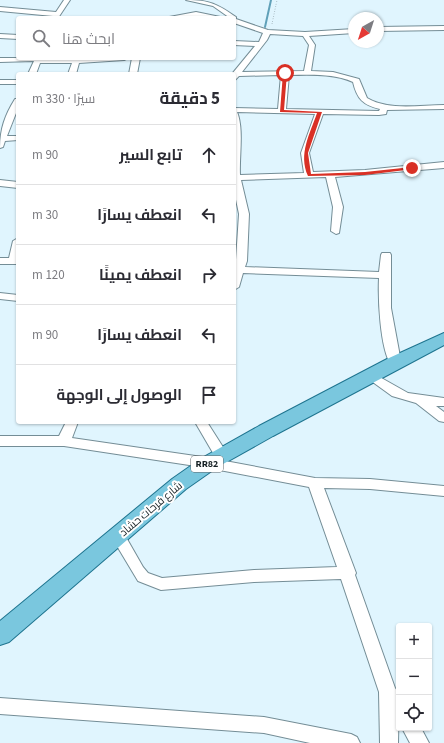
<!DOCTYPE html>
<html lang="ar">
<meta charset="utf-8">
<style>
body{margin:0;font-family:"Source Sans 3",Cairo,sans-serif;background:#f7f7f7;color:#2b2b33;direction:rtl}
.controls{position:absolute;right:12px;bottom:12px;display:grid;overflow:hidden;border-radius:4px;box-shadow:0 1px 3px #0004}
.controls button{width:36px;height:36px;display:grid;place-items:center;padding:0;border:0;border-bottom:1px solid #e1e1e2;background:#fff;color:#2b2b33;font:20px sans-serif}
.compass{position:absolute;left:348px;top:12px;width:36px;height:36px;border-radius:50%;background:#fff;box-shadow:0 1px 3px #0004;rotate:219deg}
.stop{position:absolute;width:12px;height:12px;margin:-9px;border:3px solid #d93025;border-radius:50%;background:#fff}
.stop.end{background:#d93025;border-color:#fff;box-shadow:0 1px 4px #0008}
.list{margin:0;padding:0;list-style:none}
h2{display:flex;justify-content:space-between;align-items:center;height:52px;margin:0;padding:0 16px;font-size:17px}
h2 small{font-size:13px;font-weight:400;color:#7c7c81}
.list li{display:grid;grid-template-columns:26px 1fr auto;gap:12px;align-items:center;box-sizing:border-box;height:60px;padding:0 16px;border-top:1px solid #e1e1e2}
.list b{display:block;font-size:15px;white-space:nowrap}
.list em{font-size:13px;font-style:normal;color:#7c7c81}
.icon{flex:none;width:22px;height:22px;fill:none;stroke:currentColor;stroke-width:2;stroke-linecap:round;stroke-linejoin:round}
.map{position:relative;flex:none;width:444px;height:743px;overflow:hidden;direction:ltr}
.search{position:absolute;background:#fff;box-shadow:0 1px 3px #0004;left:16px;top:16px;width:220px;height:44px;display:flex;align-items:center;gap:10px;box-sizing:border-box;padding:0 14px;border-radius:4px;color:#7c7c81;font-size:15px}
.panel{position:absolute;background:#fff;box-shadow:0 1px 3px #0004;left:16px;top:72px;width:220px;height:352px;border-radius:4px;direction:rtl}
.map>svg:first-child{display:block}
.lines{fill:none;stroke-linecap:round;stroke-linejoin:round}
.stream{stroke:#60a1b9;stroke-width:2}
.minor-casing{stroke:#748d96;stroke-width:2}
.primary-casing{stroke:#1e748f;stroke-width:2}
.path{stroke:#7b8a91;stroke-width:1;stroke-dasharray:0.5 2;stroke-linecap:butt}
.minor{fill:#fff;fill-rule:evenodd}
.primary{fill:#7ac7de;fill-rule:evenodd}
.route{fill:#d93025}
.labels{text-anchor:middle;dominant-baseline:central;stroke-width:4;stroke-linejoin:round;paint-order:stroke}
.shield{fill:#fff;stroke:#5c6366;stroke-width:1}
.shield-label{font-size:10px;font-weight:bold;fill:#162024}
.street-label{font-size:11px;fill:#162024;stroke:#fff}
</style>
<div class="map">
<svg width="444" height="743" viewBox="0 0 444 743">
<rect width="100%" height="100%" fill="#e0f5fe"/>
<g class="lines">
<path class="stream" d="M265,27L271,0"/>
<g class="minor-casing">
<path id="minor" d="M64,0H70L58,18H52L53,16L0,11V7L56,12Z
M186,0C210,0 217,4 236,17V19L268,30L305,32L354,29V33L309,36L315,45L311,71L333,72L359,79L367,98C389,111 419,105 444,105V109L387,110L386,114L379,115L323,114L309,153L313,172L365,170L444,162V168L335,177L343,207L339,233L336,234L331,231L333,207L326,177L241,180L249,214L247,261L245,267L379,272L381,255L382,253H390L391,255V308L401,362L399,365H391C380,348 378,298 379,278L243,273L239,287L234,290L239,214L234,190V108L278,109L281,75L239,76L234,81V74H232L255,46L234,45V41L259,42L263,33L234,23V18H230L213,6ZM270,34L303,36L309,45L304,71L242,72L267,40ZM289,75C309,75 333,73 353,82C357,99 363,105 380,109L379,111L286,109ZM237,112L315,114L301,153L304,173L240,175C239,156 244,129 237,112Z
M196,12L225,18L196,16L164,18Z
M444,26V30L378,31V27Z
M0,34L18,35V39L0,38Z
M0,58H128L124,60L79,63L76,74H68L72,63H40L36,74H28L34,61L0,62Z
M132,58H140L137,74H129Z
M0,80H18V84H0Z
M15,99H18V108L7,136H18V140L5,141L3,147L0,148C0,129 5,115 15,99Z
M0,180L18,182V188L0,186Z
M18,238V264H0V258H9L13,241Z
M0,293L18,295V301L0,299Z
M369,371L408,393L444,398V406H436L444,412V422L439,421L416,403L392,396L363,375Z
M66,422H78L72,438L209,458L315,478L370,479L444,486V496L370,489L324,488L356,573L355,575L395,688L399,694L398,743H380L379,692L341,579L254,582L161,590L138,581L111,536L113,532L118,530L123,532L143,567L148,573L162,578L254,570L337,567L309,487L209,468L64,446H0V436H59Z
M195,422H207L228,455L226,458H216Z
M0,698L264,717L351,734L357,737L360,743H310L264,733L0,714Z
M402,728H421L429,743H410Z"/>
</g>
<g class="primary-casing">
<path id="primary" d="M444,333V345L273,436L216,468L186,489L9,642L0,645V621L172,479L202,458L259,426L389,358Z"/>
</g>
<path class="path" d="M272,24L277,0"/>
<use href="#minor" class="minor"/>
<use href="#primary" class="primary"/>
</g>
<path class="route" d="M285,72L287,73L284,110L322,112L308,153L311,174L365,172L412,167L414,169L365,175L308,176C298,154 310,134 317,113L280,112L283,73Z"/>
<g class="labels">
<rect class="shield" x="191" y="456" width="32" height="16" rx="3"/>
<g class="shield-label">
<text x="207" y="464">RR82</text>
</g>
<g class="street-label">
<text transform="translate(151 509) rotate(-40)">شارع فرحات حشاد</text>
</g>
</g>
</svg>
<div class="controls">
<button>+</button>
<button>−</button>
<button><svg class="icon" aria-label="locate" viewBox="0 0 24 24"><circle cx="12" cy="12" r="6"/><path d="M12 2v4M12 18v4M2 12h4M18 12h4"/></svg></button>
</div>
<svg class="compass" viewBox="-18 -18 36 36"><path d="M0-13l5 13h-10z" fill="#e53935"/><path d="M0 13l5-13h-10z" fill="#7c7c81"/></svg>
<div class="stop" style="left:285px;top:73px"></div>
<div class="stop end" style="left:412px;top:168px"></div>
<div class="search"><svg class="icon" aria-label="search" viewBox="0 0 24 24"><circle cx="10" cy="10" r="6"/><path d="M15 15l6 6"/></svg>ابحث هنا</div>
<section class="panel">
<h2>5 دقيقة<small>سيرًا · 330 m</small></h2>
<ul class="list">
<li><svg class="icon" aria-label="ahead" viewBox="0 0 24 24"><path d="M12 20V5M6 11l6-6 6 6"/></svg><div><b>تابع السير</b></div><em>90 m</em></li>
<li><svg class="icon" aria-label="left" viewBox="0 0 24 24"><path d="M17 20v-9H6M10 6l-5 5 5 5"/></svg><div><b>انعطف يسارًا</b></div><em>30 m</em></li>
<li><svg class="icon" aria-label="right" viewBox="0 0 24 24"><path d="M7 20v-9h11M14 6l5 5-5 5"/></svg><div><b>انعطف يمينًا</b></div><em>120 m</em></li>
<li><svg class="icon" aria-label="left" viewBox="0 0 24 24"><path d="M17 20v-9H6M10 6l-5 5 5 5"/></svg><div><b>انعطف يسارًا</b></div><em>90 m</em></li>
<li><svg class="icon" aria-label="arrive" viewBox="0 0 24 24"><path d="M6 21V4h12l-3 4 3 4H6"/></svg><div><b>الوصول إلى الوجهة</b></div></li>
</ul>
</section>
</div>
